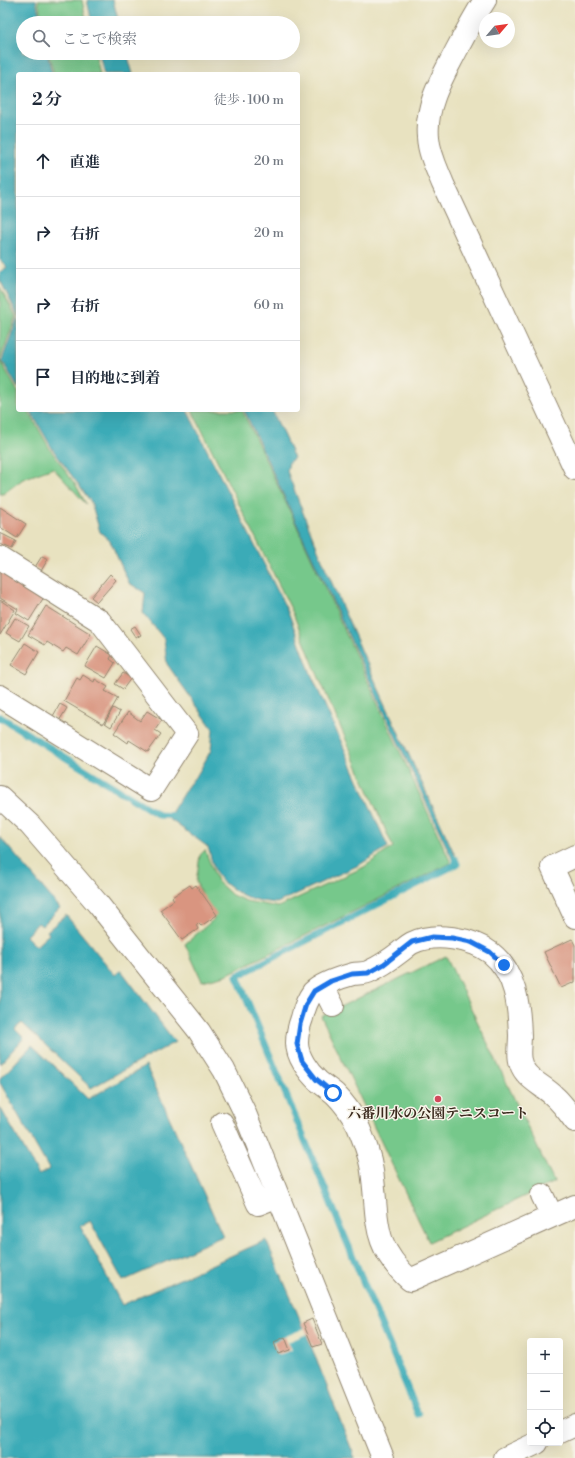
<!DOCTYPE html>
<html lang="ja">
<meta charset="utf-8">
<style>
body{margin:0;font-family:"Libre Bodoni","Noto Serif JP",serif;background:#f2f2f3;color:#1f2937}
.controls{position:absolute;right:12px;bottom:12px;display:grid;overflow:hidden;border-radius:4px;box-shadow:0 4px 16px #0002}
.controls button{width:36px;height:36px;display:grid;place-items:center;padding:0;border:0;border-bottom:1px solid #e0e1e3;background:#fff;color:#1f2937;font:20px sans-serif}
.compass{position:absolute;left:479px;top:12px;width:36px;height:36px;border-radius:50%;background:#fff;box-shadow:0 4px 16px #0002;rotate:61deg}
.stop{position:absolute;width:12px;height:12px;margin:-9px;border:3px solid #1a73e8;border-radius:50%;background:#fff}
.stop.end{background:#1a73e8;border-color:#fff;box-shadow:0 1px 4px #0008}
.list{margin:0;padding:0;list-style:none}
h2{display:flex;justify-content:space-between;align-items:center;height:52px;margin:0;padding:0 16px;font-size:17px}
h2 small{font-size:13px;font-weight:400;color:#747a83}
.list li{display:grid;grid-template-columns:26px 1fr auto;gap:12px;align-items:center;box-sizing:border-box;height:72px;padding:0 16px;border-top:1px solid #e0e1e3}
.list b{display:block;font-size:15px;white-space:nowrap}
.list em{font-size:13px;font-style:normal;color:#747a83}
.icon{flex:none;width:22px;height:22px;fill:none;stroke:currentColor;stroke-width:2;stroke-linecap:round;stroke-linejoin:round}
.map{position:relative;flex:none;width:575px;height:1458px;overflow:hidden}
.search{position:absolute;background:#fff;box-shadow:0 4px 16px #0002;left:16px;top:16px;width:284px;height:44px;display:flex;align-items:center;gap:10px;box-sizing:border-box;padding:0 14px;border-radius:22px;color:#747a83;font-size:15px}
.panel{position:absolute;background:#fff;box-shadow:0 4px 16px #0002;left:16px;top:72px;width:284px;height:340px;border-radius:4px}
.map>svg:first-child{display:block}
.green{fill:#76c88b;stroke:#587954}
.water{fill:#3aabb7;stroke:#3a6a6a}
.pier{fill:#e8e2c0}
.lines{fill:none;stroke-linecap:round;stroke-linejoin:round}
.stream{stroke:#3aabb7;stroke-width:7}
.building{fill:#d99580}
.minor-casing{stroke:#92866f;stroke-width:24}
.minor{stroke:#fff;stroke-width:22}
.route{stroke:#1a73e8;stroke-width:5}
.poi-dot{fill:#d1495b;stroke:#f7f3e8;stroke-width:1.5}
.labels{text-anchor:middle;dominant-baseline:central;stroke-width:3;stroke-linejoin:round;paint-order:stroke}
.poi-label{font-size:14px;font-weight:bold;fill:#3b2a1e;stroke:#f7f3e8}
</style>
<div class="map">
<svg width="575" height="1458" viewBox="0 0 575 1458">
<rect width="100%" height="100%" fill="#f7f3e8"/>
<filter id="ink" filterUnits="userSpaceOnUse"><feTurbulence type="fractalNoise" baseFrequency=".025" numOctaves="2"/><feDisplacementMap in="SourceGraphic" scale="8" xChannelSelector="R" yChannelSelector="G"/><feConvolveMatrix kernelMatrix="1 2 1 2 8 2 1 2 1" color-interpolation-filters="sRGB"/></filter>
<filter id="wash" filterUnits="userSpaceOnUse"><feTurbulence type="fractalNoise" baseFrequency=".012" numOctaves="4" result="noise"/><feDisplacementMap in="SourceGraphic" scale="16" xChannelSelector="R" yChannelSelector="G"/><feGaussianBlur stdDeviation="0.9" result="paint"/><feColorMatrix in="noise" values="0 0 0 0 0 0 0 0 0 0 0 0 0 0 0 0 0 1.4 0 .05"/><feComposite in="paint" operator="in"/></filter>
<g filter="url(#wash)">
<rect width="100%" height="100%" fill="#e8e2c0"/>
<path class="green" d="M38,0H82L87,23H42Z
M48,53H95L100,74H54Z
M0,287L16,316L0,360L18,392V410H28L50,449L77,487L86,504L53,468L23,479L3,494H0Z
M192,410H242L294,520L451,863L226,975L202,981L185,944L214,919L196,882L200,855L205,850L217,881L232,895L246,901L278,907L364,867L393,847L316,671L292,611Z
M446,956L554,1182L429,1242L321,1016Z"/>
<path class="water" d="M0,0H36L41,23H23V53H47L52,74H18V316L0,280V272L7,267L0,260Z
M87,0H113L119,23H92Z
M99,53H127L133,74H104Z
M18,316V388L2,360Z
M30,410H187L289,614L311,674L388,847L359,865L277,903C257,901 244,899 228,885C225,884 222,882 220,879C213,870 211,857 208,847L168,818L187,787L199,772L211,750L213,729L167,664L164,639L143,613L145,593L129,583L110,541L100,532L91,502L53,450Z
M244,410H272L294,458L289,462L287,471C337,605 400,734 459,864L456,867Z
M0,837L60,908L42,926L38,923L26,936L36,946L49,934L47,931L66,915L115,975L121,970L175,1042L91,1088L22,1023L15,1029L24,1038L0,1064Z
M32,1045L88,1099L146,1066L223,1236L123,1281L90,1221L80,1226L122,1305L266,1240L306,1333L355,1458H0V1107L39,1175L49,1169L0,1083V1079Z"/>
<path class="pier" d="M305,1328L307,1334L288,1342L292,1350L278,1355L272,1342Z"/>
<g class="lines">
<path class="stream" d="M0,717L159,815L178,816
M418,1414L237,976L457,864L455,859"/>
</g>
<g id="blocks">
<path class="building" d="M0,507L26,524L17,538L0,527Z
M0,533L16,541L12,549L0,544Z
M42,556L48,559L41,571L35,567Z
M0,571L44,597L29,621L16,613L18,609L0,598Z
M110,574L116,580L97,602L91,597Z
M0,600L15,610L0,635Z
M46,606L91,634L78,655L66,648L63,652L47,642L45,645L28,635Z
M15,618L29,626L20,641L6,633Z
M135,626L141,635L136,638L130,629Z
M25,643L39,652L26,674L11,665Z
M97,646L112,655L110,659L115,663L106,678L85,666Z
M123,673L131,678L123,689L115,684Z
M83,675L94,682L95,679L108,687L105,691L118,698L103,724L64,701L77,678L80,680Z
M60,704L67,708L59,721L53,716Z
M113,708L120,712L111,727L105,723Z
M147,711L162,720L155,730L161,734L148,752L129,740L128,743L114,733L128,712L140,721Z
M190,885L192,888L196,885L217,915L201,926L198,923L196,925L198,929L182,940L160,910L174,900L172,897Z
M572,939L575,945V982L561,988L544,952Z
M312,1319L322,1344L313,1347L303,1323Z
M285,1337L290,1350L278,1354L274,1342Z"/>
</g>
</g>
<g filter="url(#ink)">
<use href="#blocks" fill-opacity="0" stroke="#92866f" stroke-width="1"/>
<g class="lines">
<g class="minor-casing">
<path id="minor" d="M485,0C474,17 465,34 456,51C442,78 425,106 428,137C429,154 437,169 443,184L575,469
M0,558L100,621L187,734L151,790L0,696
M0,797L30,825L98,904L199,1031L224,1070L244,1111L383,1458
M575,856L552,867L575,917
M323,986L333,1006
M575,1121C569,1113 562,1103 554,1096C546,1088 533,1082 526,1073C516,1061 520,1049 520,1035C519,1005 516,973 491,953C472,938 434,932 412,943C408,945 404,949 400,952C391,959 381,966 370,971C365,974 358,973 353,974C342,977 321,984 313,992C307,1000 304,1009 302,1018C299,1026 297,1036 297,1043C297,1056 308,1072 318,1081C323,1085 329,1089 335,1094C344,1103 352,1114 358,1126C364,1141 370,1155 372,1171C379,1219 370,1243 410,1280L575,1206
M222,1123L258,1204L278,1196
M542,1195L552,1216
M560,1432L575,1425
M505,1458L537,1443"/>
</g>
<use href="#minor" class="minor"/>
</g>
</g>
<g class="lines" filter="url(#ink)">
<path class="route" d="M333,1093L316,1079L302,1061L297,1044L300,1024L306,1004L314,991L331,981L352,974L368,973L384,964L412,942L432,937L452,938L471,942L490,952L504,965"/>
</g>
<circle class="poi-dot" cx="438" cy="1099" r="4"/>
<g class="labels">
<g class="poi-label">
<text x="438" y="1114">六番川水の公園テニスコート</text>
</g>
</g>
</svg>
<div class="controls">
<button>+</button>
<button>−</button>
<button><svg class="icon" aria-label="locate" viewBox="0 0 24 24"><circle cx="12" cy="12" r="6"/><path d="M12 2v4M12 18v4M2 12h4M18 12h4"/></svg></button>
</div>
<svg class="compass" viewBox="-18 -18 36 36"><path d="M0-13l5 13h-10z" fill="#e53935"/><path d="M0 13l5-13h-10z" fill="#747a83"/></svg>
<div class="stop" style="left:333px;top:1093px"></div>
<div class="stop end" style="left:504px;top:965px"></div>
<div class="search"><svg class="icon" aria-label="search" viewBox="0 0 24 24"><circle cx="10" cy="10" r="6"/><path d="M15 15l6 6"/></svg>ここで検索</div>
<section class="panel">
<h2>2 分<small>徒歩 · 100 m</small></h2>
<ul class="list">
<li><svg class="icon" aria-label="ahead" viewBox="0 0 24 24"><path d="M12 20V5M6 11l6-6 6 6"/></svg><div><b>直進</b></div><em>20 m</em></li>
<li><svg class="icon" aria-label="right" viewBox="0 0 24 24"><path d="M7 20v-9h11M14 6l5 5-5 5"/></svg><div><b>右折</b></div><em>20 m</em></li>
<li><svg class="icon" aria-label="right" viewBox="0 0 24 24"><path d="M7 20v-9h11M14 6l5 5-5 5"/></svg><div><b>右折</b></div><em>60 m</em></li>
<li><svg class="icon" aria-label="arrive" viewBox="0 0 24 24"><path d="M6 21V4h12l-3 4 3 4H6"/></svg><div><b>目的地に到着</b></div></li>
</ul>
</section>
</div>
